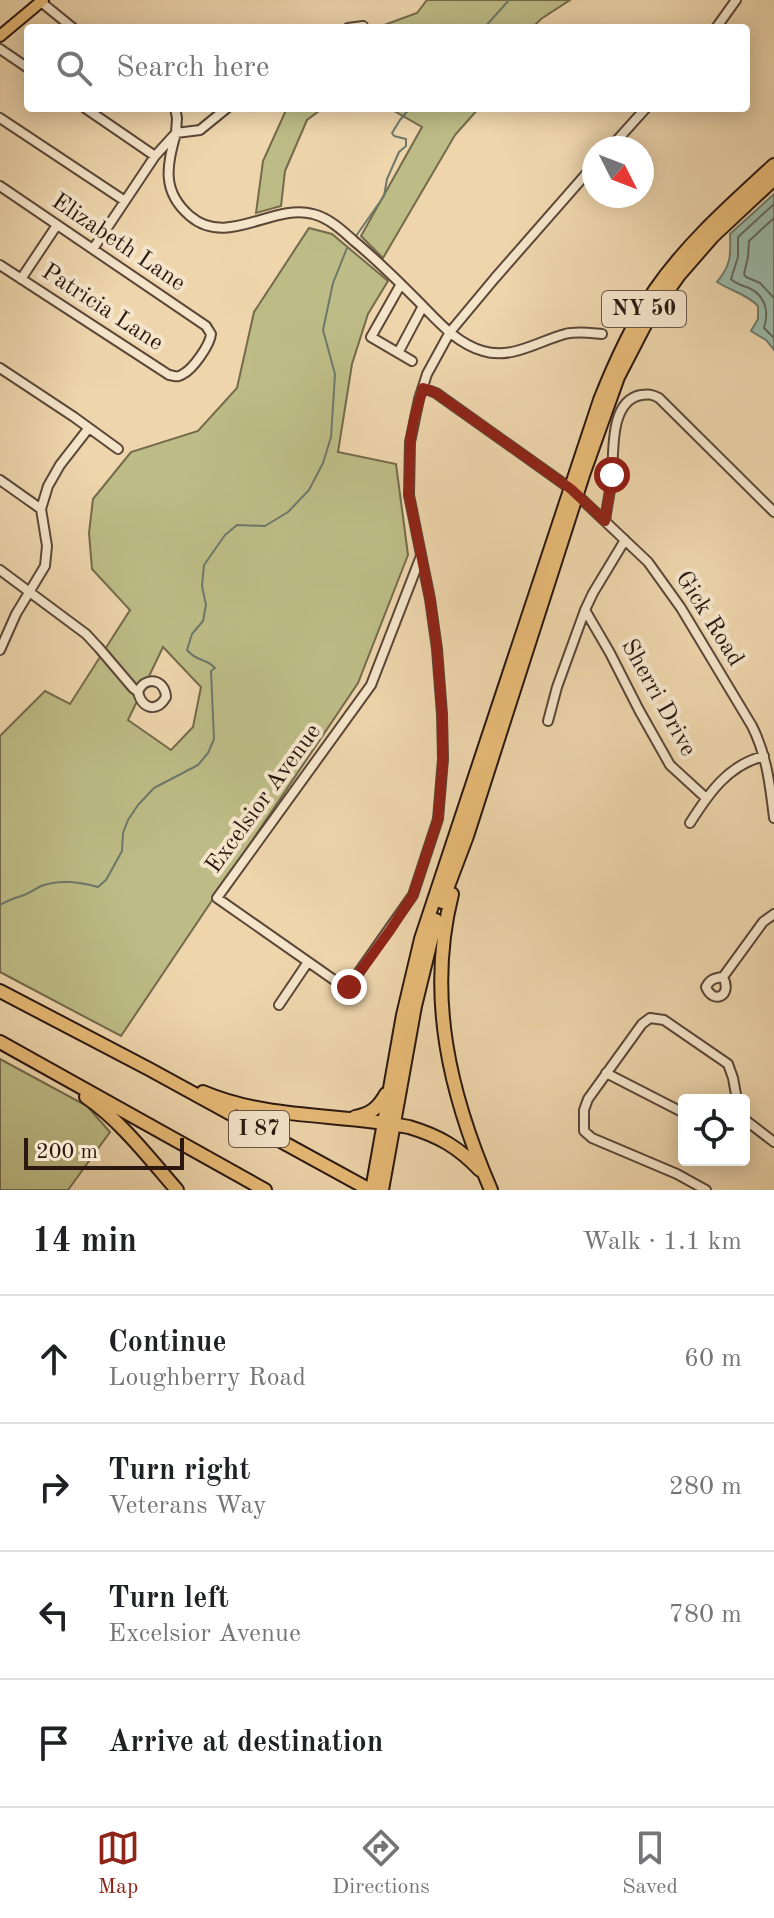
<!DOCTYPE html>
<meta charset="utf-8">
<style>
body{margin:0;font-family:"Old Standard TT",serif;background:#f2f2f2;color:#202124}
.controls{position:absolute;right:24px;bottom:24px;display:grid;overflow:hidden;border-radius:8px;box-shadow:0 4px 20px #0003}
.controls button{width:72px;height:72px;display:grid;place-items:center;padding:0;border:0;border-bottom:2px solid #e0e0e0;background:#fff;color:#202124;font:40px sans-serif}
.compass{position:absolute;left:582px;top:136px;width:72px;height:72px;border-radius:50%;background:#fff;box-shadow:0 4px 20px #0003;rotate:132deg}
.scale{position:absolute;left:24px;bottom:20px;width:160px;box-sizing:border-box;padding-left:8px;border:4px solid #2a1811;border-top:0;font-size:22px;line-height:28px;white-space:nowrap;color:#2a1811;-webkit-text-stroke:6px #f4e4c9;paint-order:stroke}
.stop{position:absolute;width:24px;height:24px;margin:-18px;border:6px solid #8f2418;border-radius:50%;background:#fff}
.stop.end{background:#8f2418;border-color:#fff;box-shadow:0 2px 8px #0008}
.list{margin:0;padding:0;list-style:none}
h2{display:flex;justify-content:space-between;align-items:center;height:104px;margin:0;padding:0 32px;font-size:34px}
h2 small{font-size:26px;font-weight:400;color:#757577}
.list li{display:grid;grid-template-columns:52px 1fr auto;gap:24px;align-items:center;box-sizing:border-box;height:128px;padding:0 32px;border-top:2px solid #e0e0e0}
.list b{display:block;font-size:30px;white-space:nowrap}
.list p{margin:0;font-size:26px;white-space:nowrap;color:#757577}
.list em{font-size:26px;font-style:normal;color:#757577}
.icon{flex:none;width:44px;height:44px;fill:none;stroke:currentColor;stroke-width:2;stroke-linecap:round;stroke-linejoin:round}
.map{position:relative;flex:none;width:774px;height:1190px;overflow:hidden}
.search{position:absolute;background:#fff;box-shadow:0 4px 20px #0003;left:24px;right:24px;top:24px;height:88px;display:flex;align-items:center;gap:20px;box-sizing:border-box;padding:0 28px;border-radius:8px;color:#757577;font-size:30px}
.sheet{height:616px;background:#fff}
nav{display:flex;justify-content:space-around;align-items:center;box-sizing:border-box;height:112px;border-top:2px solid #e0e0e0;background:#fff;font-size:22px;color:#757577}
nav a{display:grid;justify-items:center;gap:4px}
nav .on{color:#8f2418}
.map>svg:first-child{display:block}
.green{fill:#bdbc86;stroke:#746a4c;stroke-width:2;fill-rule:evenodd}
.water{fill:#9ab9a7;stroke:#6d796b;stroke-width:2}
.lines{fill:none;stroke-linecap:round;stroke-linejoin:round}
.shore{stroke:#62685c;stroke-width:2}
.stream{stroke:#6d796b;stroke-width:2}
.minor-casing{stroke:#5b4738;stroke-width:12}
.major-casing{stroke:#2a1811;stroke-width:14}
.highway-casing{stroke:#2a1811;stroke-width:16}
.minor{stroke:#f4e4c9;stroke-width:8}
.major{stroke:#e7ba76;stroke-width:10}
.highway{stroke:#e7ba76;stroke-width:12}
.route{stroke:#8f2418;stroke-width:10}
.labels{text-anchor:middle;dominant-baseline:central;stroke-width:8;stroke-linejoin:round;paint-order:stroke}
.shield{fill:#f4e4c9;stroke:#675548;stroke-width:2}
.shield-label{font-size:22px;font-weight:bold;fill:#2a1811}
.street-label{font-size:24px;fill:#2a1811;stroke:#f4e4c9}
</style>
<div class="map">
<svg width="774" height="1190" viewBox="0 0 774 1190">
<rect width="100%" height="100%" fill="#eed5ac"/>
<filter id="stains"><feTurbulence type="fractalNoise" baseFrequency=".0025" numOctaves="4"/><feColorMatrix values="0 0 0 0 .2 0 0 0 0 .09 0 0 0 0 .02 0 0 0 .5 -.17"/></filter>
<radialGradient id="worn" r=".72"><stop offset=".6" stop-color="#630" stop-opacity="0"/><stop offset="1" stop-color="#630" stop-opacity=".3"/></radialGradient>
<path class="green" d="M427,0H570L541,19L532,28H383L384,25L417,13Z
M287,108H323L307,120L285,171L281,206L256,213L263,161Z
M389,108H479L455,135L383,258L361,236L422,127Z
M309,228L332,234L388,281L368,314L352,364L338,452L396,464L408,555L358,683L121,1036L0,972V736L45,691L70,704L130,610L92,569L89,533L93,499L131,452L198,431L237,388L254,312ZM163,647L201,687L193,727L171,750L128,720Z
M0,1059L87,1106L110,1132L68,1190H0Z"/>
<path class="water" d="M774,194V350L766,340L751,331L758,319V306C747,294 731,291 717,282C731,265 731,256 730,234Z"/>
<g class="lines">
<path class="shore" d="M774,204L738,237V257L731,279C736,284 741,285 749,288C766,296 769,312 764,328L774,338
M774,218L749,241L748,257L744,274L746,277L760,283L774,298"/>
<path class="stream" d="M484,28L509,0
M356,236L384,196L387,179L399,152L406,146V139L394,136L392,133L400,120L410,108
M0,905C8,900 15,898 24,895C30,893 35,889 41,886C60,879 79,882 98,887L106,880L122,851L123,833L128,820L138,805L154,788L198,765L208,753L214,739L211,671L215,668C205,657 198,663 187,650L192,634L203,621L206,605L202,586L204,565L225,535L237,525L265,526L288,512L309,490L323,463L331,437L335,374L323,330L333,283L347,248"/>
<g class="minor-casing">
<path id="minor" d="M41,2L73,28
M348,28L363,26
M716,28L736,0
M0,49L28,68
M85,108L155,156
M227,108L200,130L176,133C167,166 161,191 190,216C227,248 273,203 313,214C329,218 342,230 354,241C376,259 396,279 416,299C436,319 455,343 483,351C511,360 539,341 565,334C577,331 590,333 602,334
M0,118L125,201
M610,148L646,108
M0,186L206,326L211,334C210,345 193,369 183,374C177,378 176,376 169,375L0,265
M93,249L155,156L176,133L177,118L175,108
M21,279L57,225
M401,284L371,337L412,361
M398,353L423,306
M0,368L74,417L118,449
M423,388L436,393L571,489L648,562L681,608L752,726C767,756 770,785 774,818
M0,480L41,509
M605,521C607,506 610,492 612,477C614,453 609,401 641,395C648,394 652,394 659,398L774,512
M421,556L371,685L217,898L347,989L413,895L438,819L443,759L442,714L437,649L430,599L409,495L410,442L419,399L427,374L450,332L495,278L594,165
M0,570L86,634L99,648L133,688L138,692C142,709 157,713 166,697C165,679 145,675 138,692
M585,610L610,653L639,710L670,765L706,798
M0,650L16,614L45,566L47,546L41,509L48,486L60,465L88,429
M548,721L557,687L585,610L593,593L625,540
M690,823C709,793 728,765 764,756
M723,977L763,922L774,914
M723,977C733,996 713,1005 706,987C710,979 715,978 723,977Z
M279,1005L308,962
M606,1073L684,1113
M744,1119L774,1142
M706,1190L677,1174L592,1138L584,1131V1110L588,1099L642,1024L650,1018L664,1020L728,1064L733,1078L737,1100"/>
</g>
<g class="major-casing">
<path id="major" d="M0,36L43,0"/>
</g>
<g class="highway-casing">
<path id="highway" d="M452,894C426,997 450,1095 491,1190
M442,902L467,836L584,472L618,377L649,317L679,275L713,236L774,179
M0,991L149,1069L370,1190
M0,1042L265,1190
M203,1092C269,1120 340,1113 409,1127C439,1136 458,1147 480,1170
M86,1097C121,1121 149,1158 177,1190
M355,1117C371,1114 378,1108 386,1094
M372,1190L403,1015L421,939L600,400C615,362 632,325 655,290C688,242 732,204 774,165
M382,1190L415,1006L436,920"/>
</g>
<use href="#minor" class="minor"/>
<use href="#major" class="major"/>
<use href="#highway" class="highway"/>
</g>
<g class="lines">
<path class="route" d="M349,987L391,929L413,895L438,819L443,759L442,714L437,649L430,599L409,495L410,442L414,419L423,388L436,393L571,489L605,521L612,475"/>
</g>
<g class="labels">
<g class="shield">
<rect x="602" y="291" width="84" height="36" rx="6"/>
<rect x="229" y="1111" width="60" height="36" rx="6"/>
</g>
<g class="shield-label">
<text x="644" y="309">NY 50</text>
<text x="259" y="1129">I 87</text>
</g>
<g class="street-label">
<text transform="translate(118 243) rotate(34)">Elizabeth Lane</text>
<text transform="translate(102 308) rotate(33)">Patricia Lane</text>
<text transform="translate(709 619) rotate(58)">Gick Road</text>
<text transform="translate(658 698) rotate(61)">Sherri Drive</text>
<text transform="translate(264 799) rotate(-54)">Excelsior Avenue</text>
</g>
</g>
<rect width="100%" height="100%" filter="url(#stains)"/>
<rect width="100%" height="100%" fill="url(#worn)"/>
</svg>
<div class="controls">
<button><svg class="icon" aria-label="locate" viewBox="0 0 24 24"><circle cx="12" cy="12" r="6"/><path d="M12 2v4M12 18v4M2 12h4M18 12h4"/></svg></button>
</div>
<svg class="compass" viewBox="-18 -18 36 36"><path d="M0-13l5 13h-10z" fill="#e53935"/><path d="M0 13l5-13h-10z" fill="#757577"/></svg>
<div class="scale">200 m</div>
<div class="stop" style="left:612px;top:475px"></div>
<div class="stop end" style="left:349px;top:987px"></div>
<div class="search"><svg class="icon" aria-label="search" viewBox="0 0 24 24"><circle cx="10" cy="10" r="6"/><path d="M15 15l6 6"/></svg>Search here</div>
</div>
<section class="sheet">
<h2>14 min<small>Walk · 1.1 km</small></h2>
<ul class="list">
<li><svg class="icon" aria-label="ahead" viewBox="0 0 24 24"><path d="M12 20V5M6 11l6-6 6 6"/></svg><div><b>Continue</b><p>Loughberry Road</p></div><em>60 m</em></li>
<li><svg class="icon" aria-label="right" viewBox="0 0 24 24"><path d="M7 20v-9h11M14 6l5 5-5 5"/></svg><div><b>Turn right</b><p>Veterans Way</p></div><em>280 m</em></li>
<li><svg class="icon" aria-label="left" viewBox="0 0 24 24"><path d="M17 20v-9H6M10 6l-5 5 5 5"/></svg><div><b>Turn left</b><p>Excelsior Avenue</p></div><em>780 m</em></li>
<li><svg class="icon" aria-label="arrive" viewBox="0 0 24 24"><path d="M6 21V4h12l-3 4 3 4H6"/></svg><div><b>Arrive at destination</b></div></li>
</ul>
</section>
<nav>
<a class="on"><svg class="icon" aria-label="map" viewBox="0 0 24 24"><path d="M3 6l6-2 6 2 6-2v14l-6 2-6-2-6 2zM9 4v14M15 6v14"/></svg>Map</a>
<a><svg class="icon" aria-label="directions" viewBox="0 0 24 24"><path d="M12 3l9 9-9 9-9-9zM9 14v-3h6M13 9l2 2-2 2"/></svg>Directions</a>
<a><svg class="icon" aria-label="saved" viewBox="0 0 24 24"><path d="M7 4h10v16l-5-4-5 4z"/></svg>Saved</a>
</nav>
